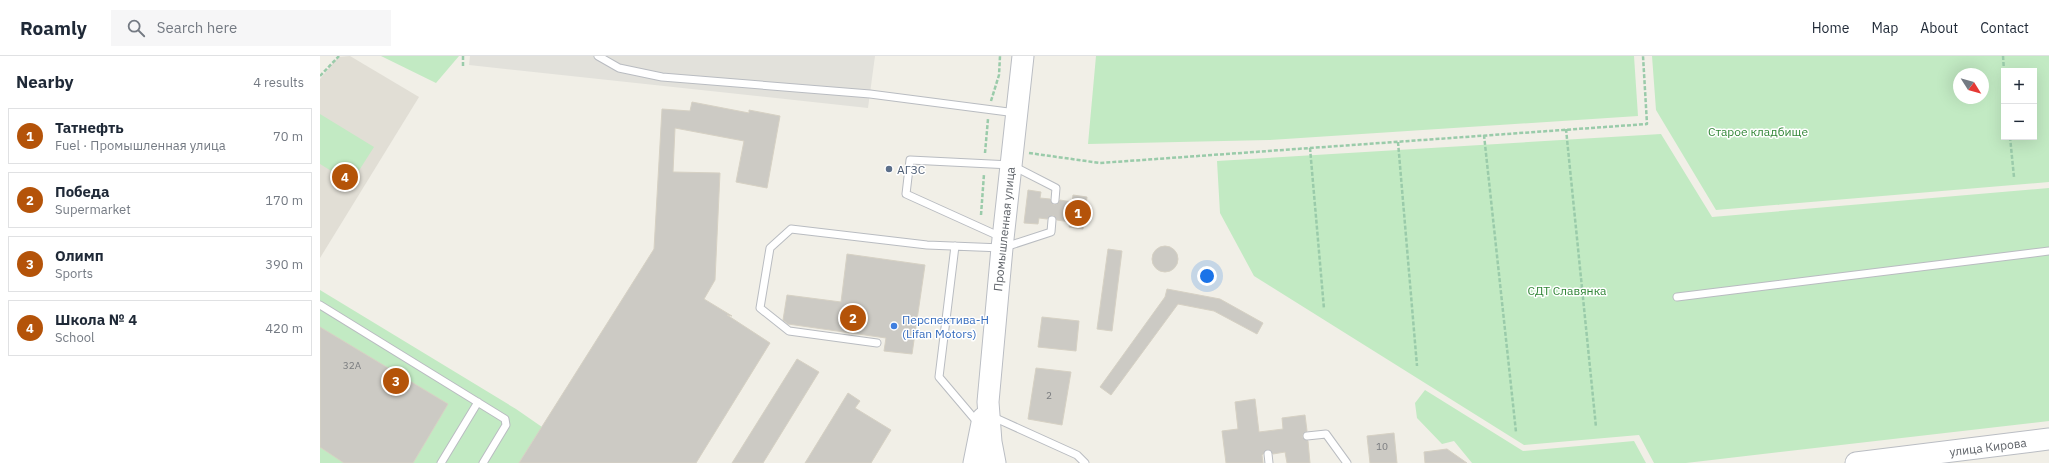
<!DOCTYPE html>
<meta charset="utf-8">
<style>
body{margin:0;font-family:"IBM Plex Sans",sans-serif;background:#f6f6f7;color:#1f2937}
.controls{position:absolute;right:12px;top:12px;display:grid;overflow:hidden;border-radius:0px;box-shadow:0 4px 16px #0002}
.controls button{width:36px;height:36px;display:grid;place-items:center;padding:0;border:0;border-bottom:1px solid #e0e1e3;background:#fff;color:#1f2937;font:20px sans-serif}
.compass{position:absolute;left:1633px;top:12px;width:36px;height:36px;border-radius:50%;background:#fff;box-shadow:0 4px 16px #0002;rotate:127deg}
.you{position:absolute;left:887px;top:220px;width:14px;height:14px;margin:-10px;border:3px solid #fff;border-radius:50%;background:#1a73e8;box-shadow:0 0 0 6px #1a73e833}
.badge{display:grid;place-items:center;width:26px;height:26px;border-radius:50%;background:#b45309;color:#fff;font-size:13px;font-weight:700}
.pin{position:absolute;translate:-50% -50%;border:2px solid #fff;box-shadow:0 1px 4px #0006}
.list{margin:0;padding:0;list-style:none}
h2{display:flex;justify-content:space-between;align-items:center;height:52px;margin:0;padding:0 16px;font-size:17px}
h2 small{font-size:13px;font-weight:400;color:#747a83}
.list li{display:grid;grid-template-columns:26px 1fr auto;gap:12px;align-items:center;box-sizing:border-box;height:56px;margin:0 8px 8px;padding:0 8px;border:1px solid #e0e1e3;border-radius:0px}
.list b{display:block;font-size:15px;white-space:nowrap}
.list p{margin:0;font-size:13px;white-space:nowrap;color:#747a83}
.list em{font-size:13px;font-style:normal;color:#747a83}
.icon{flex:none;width:22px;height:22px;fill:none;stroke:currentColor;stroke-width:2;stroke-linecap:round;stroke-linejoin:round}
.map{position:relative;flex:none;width:1729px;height:407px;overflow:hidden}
header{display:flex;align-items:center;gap:24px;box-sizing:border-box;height:56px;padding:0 20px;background:#fff;border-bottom:1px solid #e0e1e3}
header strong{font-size:19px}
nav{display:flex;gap:22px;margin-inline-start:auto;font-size:14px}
.search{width:280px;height:36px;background:#f6f6f7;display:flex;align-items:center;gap:10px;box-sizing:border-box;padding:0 14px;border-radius:0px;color:#747a83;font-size:15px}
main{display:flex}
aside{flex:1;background:#fff}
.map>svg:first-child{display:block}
.industrial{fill:#e2e1db}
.education{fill:#e1ded5}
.green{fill:#c2eac3;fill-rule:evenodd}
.building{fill:#cccac4;stroke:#d6d1c4}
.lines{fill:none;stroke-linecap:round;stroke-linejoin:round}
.service-casing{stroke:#b9bcc1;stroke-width:9}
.secondary-casing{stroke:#babdc3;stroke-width:23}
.path{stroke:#9acbaa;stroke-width:2.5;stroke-dasharray:4 2;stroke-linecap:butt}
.service{stroke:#fff;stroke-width:7}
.secondary{stroke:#fff;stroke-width:21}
.service-dot{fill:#5c6f8a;stroke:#fff;stroke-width:1.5}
.shop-dot{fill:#3f7fe0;stroke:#fff;stroke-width:1.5}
.labels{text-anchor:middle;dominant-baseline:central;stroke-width:3;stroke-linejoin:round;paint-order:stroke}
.number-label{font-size:10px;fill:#7a7c7f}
.park-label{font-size:12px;fill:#308536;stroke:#fff}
.service-label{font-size:12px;fill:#4e5e75;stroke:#fff;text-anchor:start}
.street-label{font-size:12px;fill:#5e6268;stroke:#fff}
.shop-label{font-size:12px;fill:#366cbe;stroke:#fff;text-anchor:start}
</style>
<header>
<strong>Roamly</strong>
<div class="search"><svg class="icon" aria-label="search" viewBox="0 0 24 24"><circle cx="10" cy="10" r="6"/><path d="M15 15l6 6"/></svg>Search here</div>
<nav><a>Home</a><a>Map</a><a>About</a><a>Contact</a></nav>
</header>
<main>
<aside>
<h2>Nearby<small>4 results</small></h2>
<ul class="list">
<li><span class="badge">1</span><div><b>Татнефть</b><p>Fuel · Промышленная улица</p></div><em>70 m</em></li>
<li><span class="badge">2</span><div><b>Победа</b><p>Supermarket</p></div><em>170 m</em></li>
<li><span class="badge">3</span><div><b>Олимп</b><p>Sports</p></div><em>390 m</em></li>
<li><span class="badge">4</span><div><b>Школа № 4</b><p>School</p></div><em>420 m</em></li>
</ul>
</aside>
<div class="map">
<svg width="1729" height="407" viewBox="0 0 1729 407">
<rect width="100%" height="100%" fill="#f1efe7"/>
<path class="industrial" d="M150,0H555L548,52L149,9Z"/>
<path class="education" d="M30,0L99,41L0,202V23L18,1Z"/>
<path class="green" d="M61,0H139L116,27Z
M776,0H1314L1318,60L949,84L768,88Z
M1332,0H1729V126L1396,154L1336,54ZM1684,15H1714V81H1684ZM1639,18H1663V42H1639Z
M0,58L54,91L31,127L0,108Z
M1341,78L1392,161L1729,132V365L1366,407H1334L1319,379L1204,389L934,220L900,157L897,105Z
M0,234L196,353L222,371L199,407H0Z
M1105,334L1203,395L1314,385L1326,407H1152L1134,385L1122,388L1097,362L1095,347Z"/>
<path class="building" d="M372,46L429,57V54L460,60L447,132L416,126L424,85L355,72L353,116L400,117L395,224L384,243L412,260L407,259L450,287L376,407H199L334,193L342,53L370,55Z
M708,134L721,136L720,142L730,143L734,149L737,148L740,144L752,146L753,139L767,141L763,173L749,171L750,166L737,164L733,159L727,163L719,162L718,168L704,167Z
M832 203a13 13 0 1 1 26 0a13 13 0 1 1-26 0Z
M788,193L802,195L792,275L777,273Z
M527,198L605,209L592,298L564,295L566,282L468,268L463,264L467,239L521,246Z
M847,233L900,243L943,267L937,278L894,255L858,248L791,339L780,331L845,241Z
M722,261L759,265L756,295L718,291Z
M0,271L128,348L93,407H24L0,391Z
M477,303L499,316L443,407H412Z
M716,312L751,316L742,369L708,363Z
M528,337L540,345L535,352L571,374L551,407H485Z
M935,343L939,376L963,373L962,362L985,359L987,375L983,378L982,381L988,385L990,407H967L965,396L953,398L948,393L942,399L943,407H906L902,375L918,373L915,346Z
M1074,377L1077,407H1050L1047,380Z
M1127,393L1147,407H1105L1104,396Z"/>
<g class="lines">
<g class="service-casing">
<path id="service" d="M278,0L299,12L342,21L550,38L696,57
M681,181L586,138L590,104L691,109L736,132L735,144
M635,190L619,321L658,367
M1357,241L1729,195
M0,249L185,363L186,369L163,407
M557,287L469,275L440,252L450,192L471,173L607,189L682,192L731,176L732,164
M671,360L757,399L765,407
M987,380L1006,378L1027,407
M948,398L949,407
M121,407L158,346"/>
</g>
<g class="secondary-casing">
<path id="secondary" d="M654,407L663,362
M675,407L671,386L668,346L682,192L703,0
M1536,407L1729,383"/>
</g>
<path class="path" d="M1683,0L1684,15
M143,10V0
M0,20L19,0
M671,45L679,19L680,0
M1246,73L1276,371
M1164,79L1196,376
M1690,81L1694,121
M1078,86L1097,310
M990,92L1004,253
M665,97L668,63
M709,97L780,107L1327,68L1323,0
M661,159L664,118"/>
<use href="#service" class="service"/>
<use href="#secondary" class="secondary"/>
</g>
<circle class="service-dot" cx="569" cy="113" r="4"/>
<circle class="shop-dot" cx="574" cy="270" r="4"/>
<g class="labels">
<g class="number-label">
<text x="32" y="309">32А</text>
<text x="729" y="339">2</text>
<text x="1062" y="390">10</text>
</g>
<g class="park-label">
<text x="1438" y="75">Старое кладбище</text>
<text x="1247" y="234">СДТ Славянка</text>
</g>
<g class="service-label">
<text x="577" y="113">АГЗС</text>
</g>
<g class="street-label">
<text transform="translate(684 173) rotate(-84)">Промышленная улица</text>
<text transform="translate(1668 391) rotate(-7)">улица Кирова</text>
</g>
<g class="shop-label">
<text x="582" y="263">Перспектива-Н<tspan x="582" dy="14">(Lifan Motors)</tspan></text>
</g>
</g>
</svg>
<div class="controls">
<button>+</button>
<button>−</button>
</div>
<svg class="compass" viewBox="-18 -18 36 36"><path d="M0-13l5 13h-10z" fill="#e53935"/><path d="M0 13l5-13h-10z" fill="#747a83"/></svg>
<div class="you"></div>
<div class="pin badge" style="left:758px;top:157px">1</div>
<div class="pin badge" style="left:533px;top:262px">2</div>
<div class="pin badge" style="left:76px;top:325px">3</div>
<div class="pin badge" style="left:25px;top:121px">4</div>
</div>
</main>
